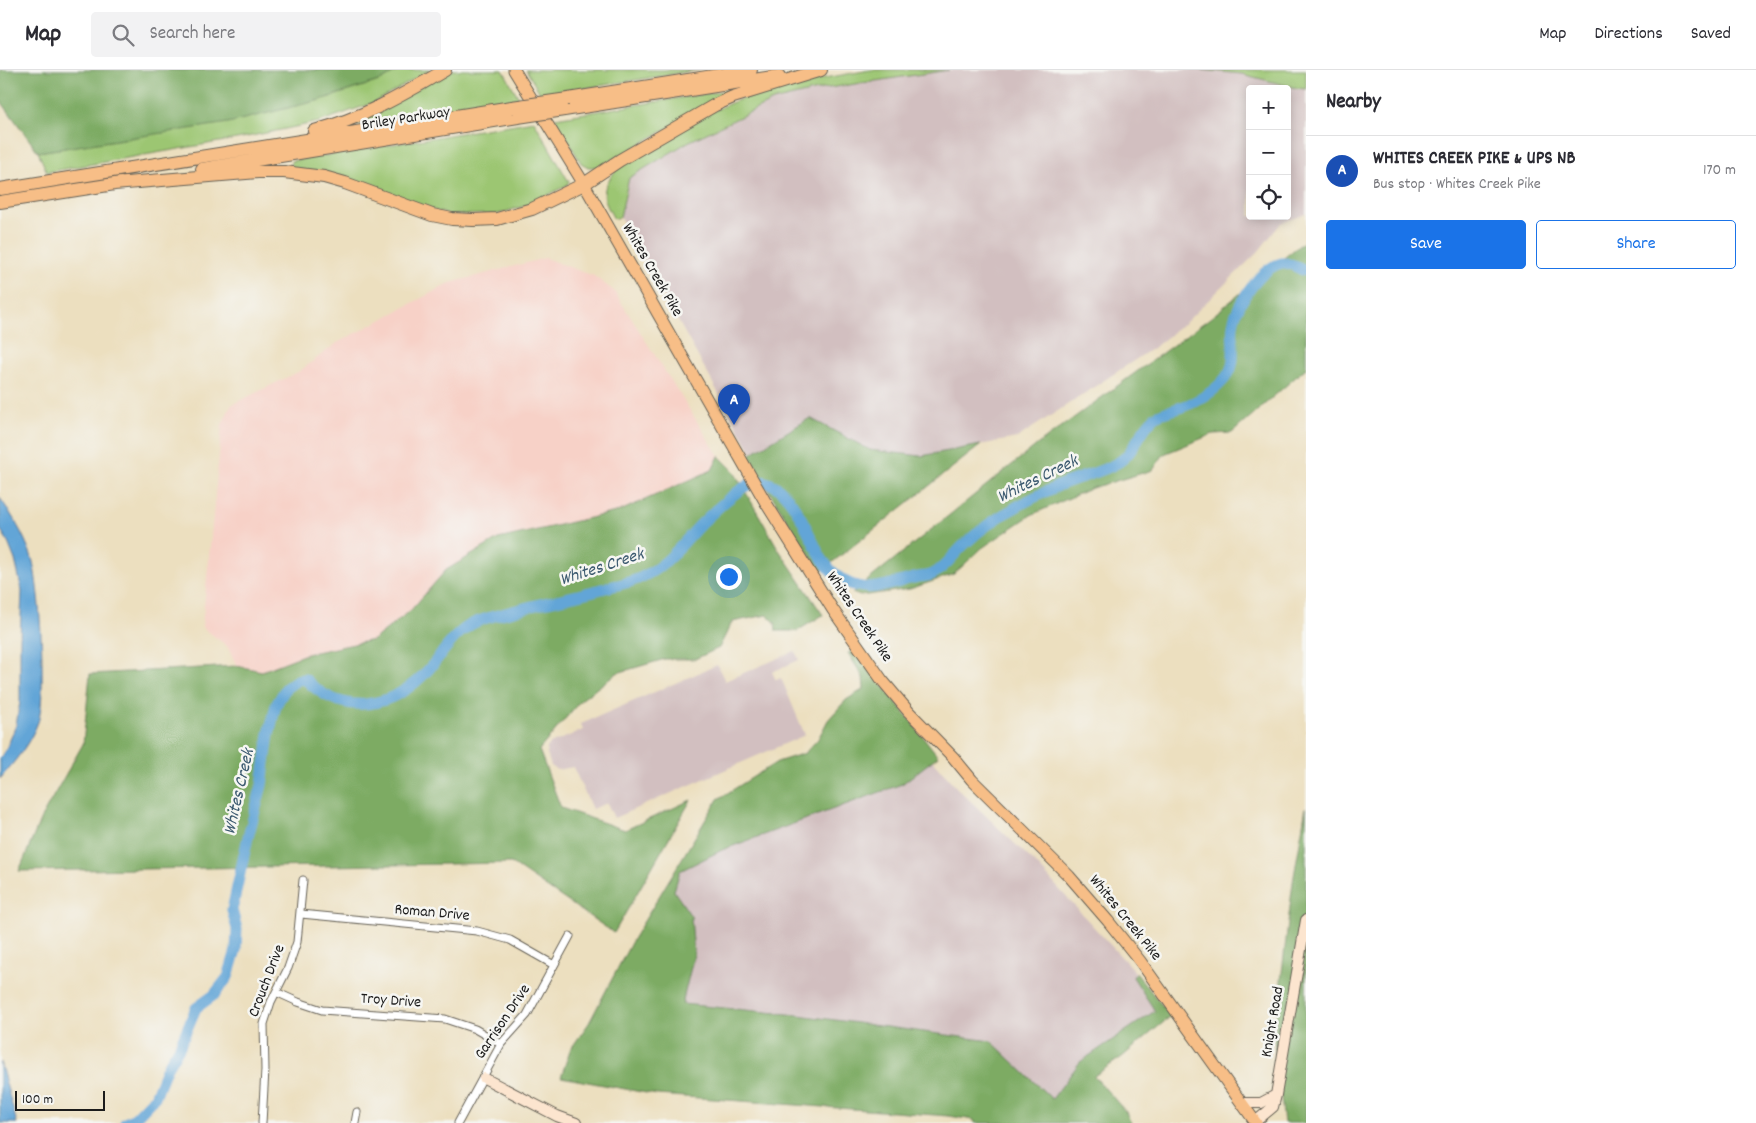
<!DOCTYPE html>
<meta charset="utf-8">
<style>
body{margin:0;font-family:Dekko,sans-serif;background:#f2f2f3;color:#2b2b33}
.controls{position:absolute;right:15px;top:15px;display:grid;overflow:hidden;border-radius:5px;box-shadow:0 2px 12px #0003}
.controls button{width:45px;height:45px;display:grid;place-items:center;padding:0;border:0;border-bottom:1px solid #e1e1e2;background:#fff;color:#2b2b33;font:25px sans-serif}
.scale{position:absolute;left:15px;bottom:12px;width:90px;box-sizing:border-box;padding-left:5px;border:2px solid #1c1c1c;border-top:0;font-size:14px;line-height:18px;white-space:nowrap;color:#1c1c1c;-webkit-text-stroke:4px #f6f6f2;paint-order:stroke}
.you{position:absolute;left:728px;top:506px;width:18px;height:18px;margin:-12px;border:4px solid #fff;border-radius:50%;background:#1a73e8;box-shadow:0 0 0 8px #1a73e833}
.badge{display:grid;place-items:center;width:32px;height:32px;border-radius:50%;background:#1a73e8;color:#fff;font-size:16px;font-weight:700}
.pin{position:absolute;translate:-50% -41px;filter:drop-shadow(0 1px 2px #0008)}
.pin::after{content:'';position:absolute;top:26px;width:18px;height:15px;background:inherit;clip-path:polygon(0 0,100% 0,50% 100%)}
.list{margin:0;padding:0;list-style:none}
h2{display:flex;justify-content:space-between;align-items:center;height:65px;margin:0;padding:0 20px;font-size:21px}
h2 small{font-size:16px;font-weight:400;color:#7c7c81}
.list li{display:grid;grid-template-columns:32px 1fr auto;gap:15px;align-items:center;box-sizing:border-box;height:70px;padding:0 20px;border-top:1px solid #e1e1e2}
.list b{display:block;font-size:19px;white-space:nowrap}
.list p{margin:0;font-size:16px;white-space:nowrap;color:#7c7c81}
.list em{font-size:16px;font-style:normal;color:#7c7c81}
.actions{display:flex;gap:10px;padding:15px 20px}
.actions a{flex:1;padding:11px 0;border:1px solid #1a73e8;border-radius:5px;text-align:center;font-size:18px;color:#1a73e8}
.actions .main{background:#1a73e8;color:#fff}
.icon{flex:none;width:28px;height:28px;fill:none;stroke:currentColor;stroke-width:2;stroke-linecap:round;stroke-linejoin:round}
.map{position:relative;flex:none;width:1306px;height:1053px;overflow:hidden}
header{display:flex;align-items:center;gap:30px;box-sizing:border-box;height:70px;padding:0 25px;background:#fff;border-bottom:1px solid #e1e1e2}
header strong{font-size:24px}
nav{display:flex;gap:28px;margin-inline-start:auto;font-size:18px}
.search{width:350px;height:45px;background:#f2f2f3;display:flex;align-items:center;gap:12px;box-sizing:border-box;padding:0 18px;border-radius:5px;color:#7c7c81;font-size:19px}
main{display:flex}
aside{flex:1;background:#fff}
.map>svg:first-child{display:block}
.built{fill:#f7d1c7}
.industrial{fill:#d2bfc0;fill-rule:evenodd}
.green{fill:#9cc672;stroke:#5c7147}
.forest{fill:#7dab64;stroke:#4c6440}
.water{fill:#62a5d7;stroke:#3f607a}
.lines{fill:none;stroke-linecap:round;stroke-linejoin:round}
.river{stroke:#62a5d7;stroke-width:11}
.street-casing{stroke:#656055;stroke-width:9}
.secondary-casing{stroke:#656055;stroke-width:12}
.primary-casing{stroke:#656055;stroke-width:13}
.highway-casing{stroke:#656055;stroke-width:14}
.street{stroke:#fff;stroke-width:7}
.secondary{stroke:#fce5cf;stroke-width:10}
.primary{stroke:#f7be87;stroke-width:11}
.highway{stroke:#f7be87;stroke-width:12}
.highway-bridge-casing{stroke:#656055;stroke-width:14;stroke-linecap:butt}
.highway-bridge{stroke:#f7be87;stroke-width:12}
.labels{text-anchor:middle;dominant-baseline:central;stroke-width:5;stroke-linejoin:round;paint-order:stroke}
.street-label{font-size:16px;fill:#1c1c1c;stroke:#f6f6f2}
.water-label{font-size:18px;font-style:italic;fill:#3c5a70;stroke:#f6f6f2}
</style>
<header>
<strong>Map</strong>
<div class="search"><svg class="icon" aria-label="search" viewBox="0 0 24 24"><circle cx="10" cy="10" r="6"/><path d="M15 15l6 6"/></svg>Search here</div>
<nav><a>Map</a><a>Directions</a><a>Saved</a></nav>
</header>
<main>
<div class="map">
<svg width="1306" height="1053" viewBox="0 0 1306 1053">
<rect width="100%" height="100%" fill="#f6f6f2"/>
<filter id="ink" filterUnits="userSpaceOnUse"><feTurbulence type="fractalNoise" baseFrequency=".02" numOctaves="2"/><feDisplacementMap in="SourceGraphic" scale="10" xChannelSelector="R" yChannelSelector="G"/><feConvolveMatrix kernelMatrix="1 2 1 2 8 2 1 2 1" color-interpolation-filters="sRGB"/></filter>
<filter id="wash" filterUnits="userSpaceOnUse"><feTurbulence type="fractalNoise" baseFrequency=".0096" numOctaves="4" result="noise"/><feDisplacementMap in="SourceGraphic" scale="20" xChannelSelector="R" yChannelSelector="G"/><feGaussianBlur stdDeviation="1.12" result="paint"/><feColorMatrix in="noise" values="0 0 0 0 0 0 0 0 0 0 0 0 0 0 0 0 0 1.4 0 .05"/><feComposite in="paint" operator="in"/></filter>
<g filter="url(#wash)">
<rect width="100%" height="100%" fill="#ecdfbf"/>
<path class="built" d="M545,188L594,206L614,221L719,386L712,400L620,441L498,469L446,500L411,540L373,570L306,584L262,601L237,596L227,576L202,557L222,355L231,335L300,301L337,273L450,213Z"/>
<path class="industrial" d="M949,0H1201L1242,4L1296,18L1306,19V144L1281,153L1258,182L1186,252L1156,276L1017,368L921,386L870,380L810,348L752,383L620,147L628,108L688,72L773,31L822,19ZM1250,19H1287V146H1250Z
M795,581L799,590L772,602L776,610L781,608L805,665L614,748L607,733L592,739L573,697L557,700L551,696L547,684V678L550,674L583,660L581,654L717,595L725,611Z
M932,690L957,718L1037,795L1136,903L1133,907L1155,941L1080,992L1052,1030L991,971L798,945L682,934L694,885L674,821L680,801L722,780L902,714Z"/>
<path class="green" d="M399,0H430L391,23L373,33L319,52L242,68L47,102L38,82L228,52L320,30L382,10Z
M451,0H503L519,28L346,57Z
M526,0H699L541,25Z
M870,0H949L822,19L773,31L688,72L629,108L620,147L614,149C601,126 600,120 617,99C654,76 696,46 736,31C779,15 826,8 870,0Z
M1201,0H1306V19L1296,18L1242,4Z
M729,20L731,23L599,97H588L581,93L555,48Z
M534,51L569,112L567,115L531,134L498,144L450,145L292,100L291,91Z"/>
<path class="forest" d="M0,0H399L382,10L320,30L228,53L38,82L0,30Z
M1306,170V298L1232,363L1213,364L1164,384L1153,400L1092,418L1031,445L982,478L954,504L910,519L860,526L852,523L1038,374L1210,248Z
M810,348L870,380L921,386L981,375L820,502L748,388L752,383Z
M719,386L733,400L779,480L823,545L797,561H776L775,552L767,545L732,552L719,578L695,589H665L617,603L581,630L539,680L561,738L625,760L691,730L614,863L511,793L19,801L42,746L83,674L90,604L237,596L262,601L306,584L373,570L411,540L446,500L498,469L620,441L712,400Z
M855,579L938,686L902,714L722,780L680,801L674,821L691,846L694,885L682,934L798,945L991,971L1052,1029L1080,992L1155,941L1133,907L1136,903L1171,946L1122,987L1094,1006L1126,1042L1131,1053H975L974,1050L949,1046L657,1025L561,1007L570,980L589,953L632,871L718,729L777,692L805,683L818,669L828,650L846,630L864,619L863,607L848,583Z
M1306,737V1053H1284L1274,968L1293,812Z"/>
<path class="water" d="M0,428C12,445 24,465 31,485C40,509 47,629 38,652C30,674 15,691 0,709V689L8,675L16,655L20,632V569L22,521L15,490L7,470L0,459Z
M0,992L2,999L17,1053H0Z"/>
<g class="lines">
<path class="river" d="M125,1053L135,1048L155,1027L167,997L179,978L196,938L214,925L228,907L236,880L237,859L232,840L248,767L262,715L269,664L276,635L286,618L297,610L305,609C344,649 394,638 429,599C443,583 454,563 474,553C487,547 503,544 517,540C546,532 576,526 605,518C617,515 631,513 642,507C668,495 680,476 699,456C712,443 728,428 743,418C784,390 807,464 822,489C830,501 843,513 857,516C877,521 896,512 914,508C920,506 928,507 933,504C946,498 955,482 966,473C980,460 996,448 1013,439C1029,429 1047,421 1065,413C1083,406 1103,402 1119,392C1135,382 1140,359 1155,347C1162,342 1171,341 1179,338C1197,332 1215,322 1227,306C1239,290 1229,269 1234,250C1239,231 1262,197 1282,193C1291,192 1298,199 1306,201"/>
</g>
</g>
<g filter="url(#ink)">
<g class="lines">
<g class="street-casing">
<path id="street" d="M301,844L477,861L510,870L554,895
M276,922L298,932L322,940L445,949L475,959L501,974
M262,1053L265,1000L264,954L271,932L288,898L297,872L303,810
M355,1053L357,1042
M458,1053L501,974L527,945L570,866"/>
</g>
<g class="secondary-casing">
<path id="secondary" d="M484,1008L557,1046L576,1053
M1242,1033H1261L1276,1025
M1255,1052L1273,1037L1276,1025L1306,850"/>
</g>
<g class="primary-casing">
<path id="primary" d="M514,0L584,114L766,433L833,540L882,610L909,642L953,687L972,710L1069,806L1108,851L1140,891L1256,1053"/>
</g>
<g class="highway-casing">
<path id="highway" d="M568,29L751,0
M564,40L779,6
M314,61C363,48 401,26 445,0
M202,99L518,47
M114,114L258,102H284L324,107L345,113L432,145L452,149L473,150L497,149L532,139L584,114L620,90L715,35L733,27L821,0
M0,119L512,37
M0,132L121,113"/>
</g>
<use href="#street" class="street"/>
<use href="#secondary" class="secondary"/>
<use href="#primary" class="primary"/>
<use href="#highway" class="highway"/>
<g class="highway-bridge-casing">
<path id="highway-bridge" d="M512,37L568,29
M518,47L564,40"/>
</g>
<use href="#highway-bridge" class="highway-bridge"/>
</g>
</g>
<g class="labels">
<g class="street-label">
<text transform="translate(406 49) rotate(-9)">Briley Parkway</text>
<text transform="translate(652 200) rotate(60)">Whites Creek Pike</text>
<text transform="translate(859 547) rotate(56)">Whites Creek Pike</text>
<text transform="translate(432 843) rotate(5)">Roman Drive</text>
<text transform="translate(1125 848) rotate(51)">Whites Creek Pike</text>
<text transform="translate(267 911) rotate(-69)">Crouch Drive</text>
<text transform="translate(391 931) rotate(4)">Troy Drive</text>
<text transform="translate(503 952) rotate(-56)">Garrison Drive</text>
<text transform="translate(1273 952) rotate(-80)">Knight Road</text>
</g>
<g class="water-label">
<text transform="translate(1038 410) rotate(-26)">Whites Creek</text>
<text transform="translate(602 498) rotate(-18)">Whites Creek</text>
<text transform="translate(240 722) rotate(-77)">Whites Creek</text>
</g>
</g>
</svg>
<div class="controls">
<button>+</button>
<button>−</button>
<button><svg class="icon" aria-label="locate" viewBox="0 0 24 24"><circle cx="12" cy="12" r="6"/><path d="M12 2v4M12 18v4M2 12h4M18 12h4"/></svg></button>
</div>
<div class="scale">100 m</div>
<div class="you"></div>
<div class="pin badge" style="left:734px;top:355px;background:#1a4fb4">A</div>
</div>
<aside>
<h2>Nearby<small></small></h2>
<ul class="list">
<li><span class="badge" style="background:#1a4fb4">A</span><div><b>WHITES CREEK PIKE &amp; UPS NB</b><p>Bus stop · Whites Creek Pike</p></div><em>170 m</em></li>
</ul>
<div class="actions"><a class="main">Save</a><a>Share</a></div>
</aside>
</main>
